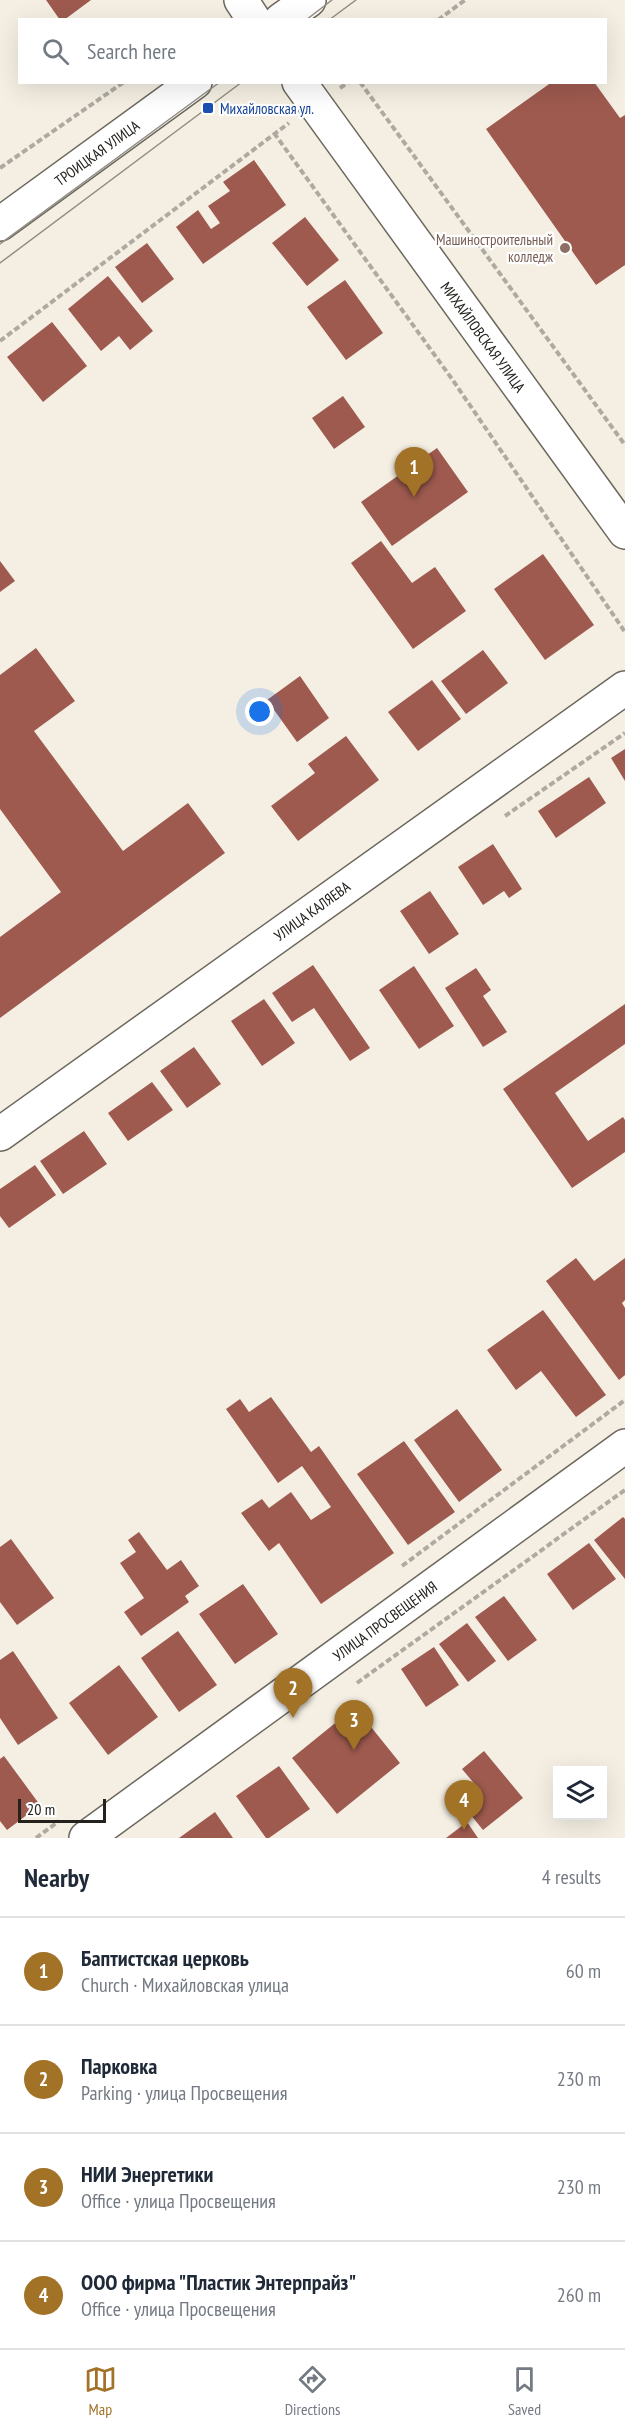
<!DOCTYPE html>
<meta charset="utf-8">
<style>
body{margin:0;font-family:"PT Sans Narrow",sans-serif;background:#f2f2f3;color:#1f2937}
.controls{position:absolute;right:18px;bottom:18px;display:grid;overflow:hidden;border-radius:0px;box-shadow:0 6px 24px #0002}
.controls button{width:54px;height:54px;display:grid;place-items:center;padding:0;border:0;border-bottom:2px solid #e0e1e3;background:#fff;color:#1f2937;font:30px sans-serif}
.scale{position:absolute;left:18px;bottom:15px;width:88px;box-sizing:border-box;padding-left:6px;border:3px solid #25221e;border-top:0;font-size:16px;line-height:21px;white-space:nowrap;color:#25221e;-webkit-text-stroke:4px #fff;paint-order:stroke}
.you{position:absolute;left:260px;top:712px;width:21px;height:21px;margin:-15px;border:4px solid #fff;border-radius:50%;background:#1a73e8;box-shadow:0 0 0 9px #1a73e833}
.badge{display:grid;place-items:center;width:39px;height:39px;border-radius:50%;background:#a27226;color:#fff;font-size:20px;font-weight:700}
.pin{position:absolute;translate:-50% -50px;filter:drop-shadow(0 2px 3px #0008)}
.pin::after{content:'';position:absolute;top:32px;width:21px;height:18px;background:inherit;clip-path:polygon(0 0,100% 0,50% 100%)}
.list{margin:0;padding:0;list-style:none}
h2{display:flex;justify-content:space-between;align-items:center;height:78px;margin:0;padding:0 24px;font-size:26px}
h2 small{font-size:20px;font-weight:400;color:#747a83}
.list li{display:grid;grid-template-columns:39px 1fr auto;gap:18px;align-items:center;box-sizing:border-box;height:108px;padding:0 24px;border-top:2px solid #e0e1e3}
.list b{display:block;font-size:22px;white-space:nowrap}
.list p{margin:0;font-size:20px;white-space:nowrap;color:#747a83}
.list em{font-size:20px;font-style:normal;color:#747a83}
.icon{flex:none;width:33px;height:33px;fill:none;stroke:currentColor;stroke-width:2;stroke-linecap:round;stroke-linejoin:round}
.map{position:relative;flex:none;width:625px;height:1838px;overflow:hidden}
.search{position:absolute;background:#fff;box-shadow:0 6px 24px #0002;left:18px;right:18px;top:18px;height:66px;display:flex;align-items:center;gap:15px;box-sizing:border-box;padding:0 21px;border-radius:0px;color:#747a83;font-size:22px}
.sheet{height:510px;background:#fff}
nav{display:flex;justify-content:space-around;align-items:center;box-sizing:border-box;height:84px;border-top:2px solid #e0e1e3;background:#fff;font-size:16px;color:#747a83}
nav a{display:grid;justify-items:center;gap:3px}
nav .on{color:#a27226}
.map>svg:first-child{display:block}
.building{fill:#9e5a4f}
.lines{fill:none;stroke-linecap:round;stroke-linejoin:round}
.minor-casing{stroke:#6d685d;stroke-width:36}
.tertiary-casing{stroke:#6d685d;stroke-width:36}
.path{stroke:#afaaa1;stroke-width:4;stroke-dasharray:6 3;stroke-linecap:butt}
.minor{stroke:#fff;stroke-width:33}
.tertiary{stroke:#fff;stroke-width:33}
.tram{stroke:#928e85;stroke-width:1.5}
.transit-dot{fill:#1a4fb4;stroke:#fff;stroke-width:2}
.education-dot{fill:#8d6e63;stroke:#fff;stroke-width:2}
.labels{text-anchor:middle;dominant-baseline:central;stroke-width:4.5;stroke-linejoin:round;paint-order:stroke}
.transit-label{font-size:15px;fill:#164399;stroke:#fff;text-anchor:start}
.street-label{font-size:15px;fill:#25221e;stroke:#fff}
.education-label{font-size:15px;fill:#785e54;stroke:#fff;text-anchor:end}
</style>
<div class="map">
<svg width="625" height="1838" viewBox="0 0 625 1838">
<rect width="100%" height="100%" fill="#f5efe3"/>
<path class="building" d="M46,0H91L64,20H60Z
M552,82H594L620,118L625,115V265L596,285L486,129Z
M254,160L286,205L203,264L176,227L198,210L211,229L220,223L208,206L230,191L223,182Z
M305,217L339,260L307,286L272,243Z
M147,243L174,279L142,303L115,267Z
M108,276L153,331L130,350L119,336L101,351L68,309Z
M345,280L383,333L346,360L307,307Z
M52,322L87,366L43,402L7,357Z
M343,396L365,427L334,449L312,418Z
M437,448L468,492L392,546L361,502Z
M381,541L412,583L435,567L466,611L413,649L351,563Z
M543,554L594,625L545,660L494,589Z
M0,561L15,581L0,592Z
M36,648L75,701L34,731L123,851L188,803L225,853L0,1018V937L61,892L0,809V675Z
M483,650L508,683L466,714L441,681Z
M300,676L329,718L297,742L267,700Z
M432,680L461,719L418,751L388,712Z
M346,736L379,780L298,841L271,806L315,773L308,764Z
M625,749V781L611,758Z
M589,777L606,803L556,838L538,811Z
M493,844L522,889L509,898L504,891L483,905L458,867Z
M430,891L459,934L429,954L400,911Z
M313,965L370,1048L350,1061L314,1008L292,1022L272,993Z
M414,966L454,1026L419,1049L379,990Z
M476,968L491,990L483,996L507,1032L483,1047L445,988Z
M264,999L295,1043L262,1066L231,1021Z
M625,1004V1044L555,1093L588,1141L623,1117L625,1120V1152L572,1188L503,1089Z
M194,1047L221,1084L187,1108L160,1071Z
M152,1082L173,1110L128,1141L108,1113Z
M84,1131L107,1164L63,1194L40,1161Z
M35,1165L56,1195L9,1228L0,1216V1189Z
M576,1258L594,1281L625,1258V1300L622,1303L625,1308V1375L619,1380L546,1281Z
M543,1310L606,1395L576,1417L541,1371L516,1390L487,1350Z
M271,1397L311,1452L319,1446L394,1553L321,1604L279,1543L269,1551L241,1513L262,1499L269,1508L291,1492L311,1520L331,1507L302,1466L278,1483L226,1409L240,1399L249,1412Z
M457,1409L502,1470L459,1502L414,1440Z
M404,1441L455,1512L408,1545L357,1474Z
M623,1517L625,1519V1579L594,1540Z
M139,1532L167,1570L181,1560L199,1586L185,1596L189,1602L141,1636L124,1612L144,1598L120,1563L136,1552L128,1540Z
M11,1539L54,1598L17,1625L0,1602V1547Z
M589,1543L616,1579L573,1610L547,1574Z
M243,1584L278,1634L235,1664L199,1614Z
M504,1596L537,1640L508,1661L475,1617Z
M467,1623L496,1661L468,1682L439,1644Z
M178,1631L217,1685L179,1712L141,1658Z
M434,1647L459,1685L426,1707L401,1669Z
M13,1651L58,1718L18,1745L0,1718V1660Z
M119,1665L158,1717L108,1755L69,1703Z
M355,1707L400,1763L337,1814L292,1758Z
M484,1751L523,1798L483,1830L461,1803L478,1788L462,1769Z
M4,1756L40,1805L7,1830L0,1821V1759Z
M279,1766L310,1809L269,1838H266L236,1796Z
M215,1812L233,1838H179Z
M467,1822L478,1838H446Z"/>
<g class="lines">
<g class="minor-casing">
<path id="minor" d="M0,1134L625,688
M86,1838L625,1446"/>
</g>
<g class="tertiary-casing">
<path id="tertiary" d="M241,0L254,20
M281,20L309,0
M299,82L625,532
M0,224L195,82"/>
</g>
<path class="path" d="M438,20L465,0
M360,82L625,445
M340,88L349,82
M274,133L452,379L625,632
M0,168L124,82
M0,341L289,123
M505,816L625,733
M402,1566L625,1400
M357,1683L625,1490
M36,1838L59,1821"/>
<use href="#minor" class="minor"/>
<use href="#tertiary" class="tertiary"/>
<path class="tram" d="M306,20L332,0
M329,20L356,0
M0,244L220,82
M0,263L242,82"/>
</g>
<rect class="transit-dot" x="202" y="102" width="12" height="12" rx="3"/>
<circle class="education-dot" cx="565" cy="248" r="6"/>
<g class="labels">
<g class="transit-label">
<text x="220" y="108">Михайловская ул.</text>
</g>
<g class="street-label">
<text transform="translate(97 153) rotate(-36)">ТРОИЦКАЯ УЛИЦА</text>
<text transform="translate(483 337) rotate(54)">МИХАЙЛОВСКАЯ УЛИЦА</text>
<text transform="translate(312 911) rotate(-36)">УЛИЦА КАЛЯЕВА</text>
<text transform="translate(385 1621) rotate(-36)">УЛИЦА ПРОСВЕЩЕНИЯ</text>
</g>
<g class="education-label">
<text x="553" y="239">Машиностроительный<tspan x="553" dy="17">колледж</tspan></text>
</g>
</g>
</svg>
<div class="controls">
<button><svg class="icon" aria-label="layers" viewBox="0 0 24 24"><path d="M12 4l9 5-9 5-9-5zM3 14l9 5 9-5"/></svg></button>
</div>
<div class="scale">20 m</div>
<div class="you"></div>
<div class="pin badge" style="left:414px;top:497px">1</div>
<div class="pin badge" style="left:293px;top:1718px">2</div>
<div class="pin badge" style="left:354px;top:1750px">3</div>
<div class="pin badge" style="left:464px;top:1830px">4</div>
<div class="search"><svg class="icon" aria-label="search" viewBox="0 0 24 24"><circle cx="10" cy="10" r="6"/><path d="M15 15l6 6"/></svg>Search here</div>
</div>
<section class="sheet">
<h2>Nearby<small>4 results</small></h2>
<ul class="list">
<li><span class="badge">1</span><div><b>Баптистская церковь</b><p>Church · Михайловская улица</p></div><em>60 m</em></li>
<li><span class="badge">2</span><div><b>Парковка</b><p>Parking · улица Просвещения</p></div><em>230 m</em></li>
<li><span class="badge">3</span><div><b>НИИ Энергетики</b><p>Office · улица Просвещения</p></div><em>230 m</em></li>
<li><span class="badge">4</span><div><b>ООО фирма &quot;Пластик Энтерпрайз&quot;</b><p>Office · улица Просвещения</p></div><em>260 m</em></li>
</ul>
</section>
<nav>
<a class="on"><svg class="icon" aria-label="map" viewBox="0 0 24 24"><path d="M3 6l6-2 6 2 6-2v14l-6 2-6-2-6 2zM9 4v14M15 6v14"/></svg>Map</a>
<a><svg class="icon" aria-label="directions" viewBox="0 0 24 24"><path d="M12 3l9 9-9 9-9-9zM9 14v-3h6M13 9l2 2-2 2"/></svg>Directions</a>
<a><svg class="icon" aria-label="saved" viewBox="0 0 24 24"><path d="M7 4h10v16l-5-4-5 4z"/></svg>Saved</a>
</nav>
